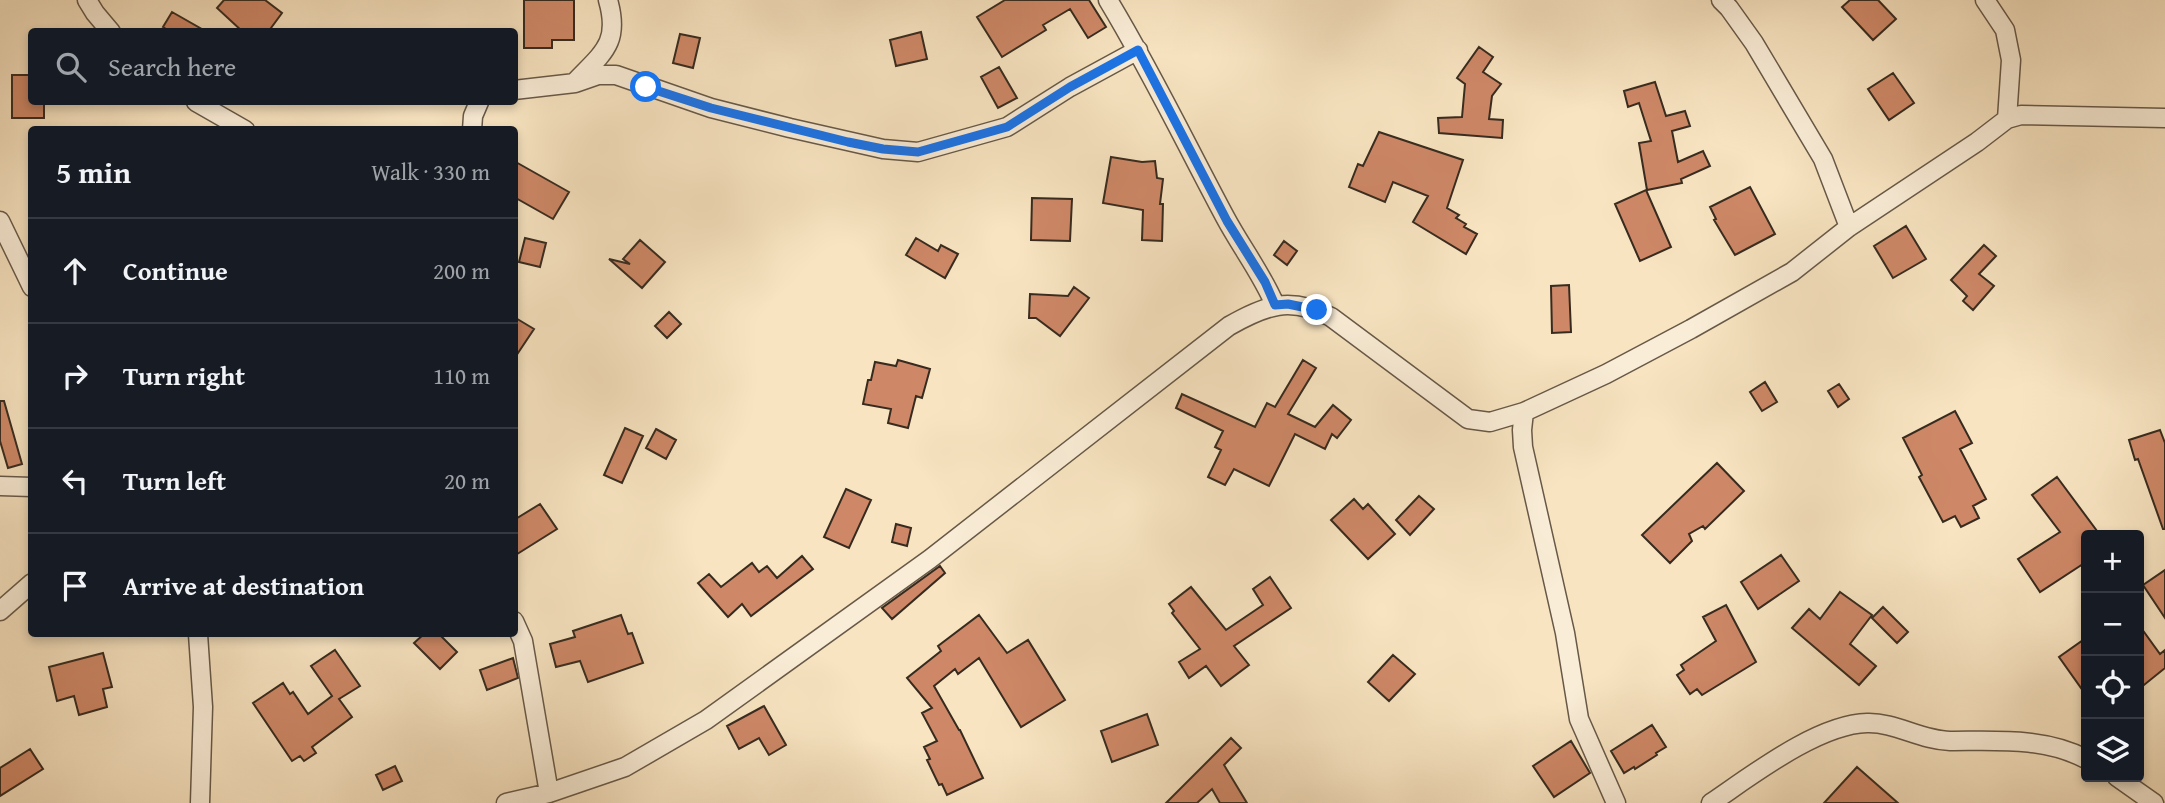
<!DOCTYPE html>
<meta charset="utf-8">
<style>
body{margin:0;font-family:"Gentium Book Plus",serif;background:#242831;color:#f1f3f6}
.controls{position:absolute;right:21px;bottom:21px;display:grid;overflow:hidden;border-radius:7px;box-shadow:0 4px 10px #0003}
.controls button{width:63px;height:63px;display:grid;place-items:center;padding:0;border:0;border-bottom:2px solid #363941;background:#171b24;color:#f1f3f6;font:35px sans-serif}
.stop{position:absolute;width:21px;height:21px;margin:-16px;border:5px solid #1a73e8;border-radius:50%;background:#fff}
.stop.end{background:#1a73e8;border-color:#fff;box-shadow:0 2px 7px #0008}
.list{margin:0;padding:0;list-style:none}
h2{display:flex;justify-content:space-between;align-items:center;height:91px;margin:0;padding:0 28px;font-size:30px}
h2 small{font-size:23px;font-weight:400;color:#9ea1a6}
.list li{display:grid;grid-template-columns:46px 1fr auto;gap:21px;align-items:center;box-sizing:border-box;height:105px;padding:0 28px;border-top:2px solid #363941}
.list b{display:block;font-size:26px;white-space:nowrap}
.list em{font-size:23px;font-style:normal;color:#9ea1a6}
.icon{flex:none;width:38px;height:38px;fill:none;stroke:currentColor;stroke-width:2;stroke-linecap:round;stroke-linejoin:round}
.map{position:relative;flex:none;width:2165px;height:803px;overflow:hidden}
.search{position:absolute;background:#171b24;box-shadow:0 4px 10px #0003;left:28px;top:28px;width:490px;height:77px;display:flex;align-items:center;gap:18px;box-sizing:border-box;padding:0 24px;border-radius:7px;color:#9ea1a6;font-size:26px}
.panel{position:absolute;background:#171b24;box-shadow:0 4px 10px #0003;left:28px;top:126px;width:490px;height:511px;border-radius:7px}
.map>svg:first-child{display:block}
.building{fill:#ce8867;stroke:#372b1f;stroke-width:2}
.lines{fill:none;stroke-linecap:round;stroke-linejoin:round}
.minor-casing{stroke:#675948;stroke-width:21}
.minor{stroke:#faedd7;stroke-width:18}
.route{stroke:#1a73e8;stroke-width:9}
</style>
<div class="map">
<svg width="2165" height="803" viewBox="0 0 2165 803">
<rect width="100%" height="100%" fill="#f8e4c1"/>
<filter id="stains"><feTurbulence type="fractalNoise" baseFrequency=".00286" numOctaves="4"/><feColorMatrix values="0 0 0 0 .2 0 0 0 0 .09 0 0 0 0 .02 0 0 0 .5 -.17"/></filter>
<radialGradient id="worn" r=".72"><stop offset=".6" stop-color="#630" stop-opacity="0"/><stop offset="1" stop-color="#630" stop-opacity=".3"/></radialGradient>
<path class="building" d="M224,0H265L282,13L268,32H243L217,8Z
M524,0H574V40H552V48H524Z
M1005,0H1089L1106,27L1088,38L1070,9L1043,25L1046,30L1002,57L977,17Z
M1850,0H1878L1896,19L1873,40L1842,7Z
M172,12L207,32H171L163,27Z
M921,32L927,59L896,66L890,40Z
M680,34L700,38L693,68L673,63Z
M1479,47L1493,57L1483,72L1501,84L1492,96L1489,119L1503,120L1502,138L1439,133L1438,118L1462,117L1465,84L1457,78Z
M999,67L1017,98L998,108L981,77Z
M1893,73L1914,103L1889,120L1868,89Z
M12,75H32V102H44V118H12Z
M1655,82L1666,116L1685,111L1690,126L1672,131L1678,162L1703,151L1710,166L1681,179L1682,183L1647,190L1639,143L1651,141L1639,103L1628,107L1624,91Z
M1379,132L1463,160L1447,208L1459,215L1456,218L1466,224L1464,227L1477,234L1466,254L1413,222L1428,196L1393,182L1385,202L1349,187L1358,164L1363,166Z
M1111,157L1142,162L1155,161L1157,178L1163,179L1160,204H1163L1162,241L1142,240L1143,210L1103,203Z
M514,161L569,192L553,219L514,197Z
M1750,187L1775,234L1735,255L1714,220L1716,219L1710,207Z
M1646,190L1671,247L1640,261L1615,204Z
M1032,198L1072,199L1070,241L1031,240Z
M1906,226L1926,259L1893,278L1874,246Z
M525,238L546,243L540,267L519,262Z
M916,238L938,251L941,245L958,254L945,278L906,255Z
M640,240L665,262L642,288L609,259L630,264L623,259Z
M1284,241L1297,251L1287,265L1274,255Z
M1984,245L1996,256L1979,274L1994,286L1973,310L1963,301L1967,296L1951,280Z
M1569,285L1571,332L1552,333L1551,286Z
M1074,287L1089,298L1060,336L1036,318H1029L1030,294L1068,296Z
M669,312L681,324L667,338L655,326Z
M514,317L534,329L514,359Z
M898,360L930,369L922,398L916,396L908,428L888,423L891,409L863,404L868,380H871L875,362L896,366Z
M1303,360L1316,368L1288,414L1315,427L1333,405L1351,420L1337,438L1332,434L1325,449L1295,434L1269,486L1234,469L1225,485L1208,477L1221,450L1215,447L1223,431L1176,408L1182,394L1255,427L1267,403L1275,407Z
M1765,382L1777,402L1762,411L1750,392Z
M1839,384L1849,399L1838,407L1828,391Z
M0,401H4L22,464L8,468L0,441Z
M1955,411L1972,443L1960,449L1986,499L1973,506L1979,518L1961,527L1955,516L1943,522L1919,477L1922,475L1903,438Z
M625,428L643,436L622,483L604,475Z
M656,429L676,440L666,459L646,448Z
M2160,430L2165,443V529H2163L2138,459L2135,460L2129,440Z
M1717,463L1744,491L1705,529L1703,526L1689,534L1692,541L1670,563L1642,535Z
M2057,477L2100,535H2086V562L2040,592L2018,559L2060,532L2032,495Z
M846,489L871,500L849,548L824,537Z
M1419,496L1434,509L1410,535L1396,520Z
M1354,499L1363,509L1368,504L1395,534L1368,559L1331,520Z
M540,504L557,529L514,556V520Z
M896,524L911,528L907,546L892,542Z
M1781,555L1799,581L1758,609L1741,582Z
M802,556L813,569L751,616L742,604L728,617L698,583L709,574L721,587L752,563L759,572L767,566L777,578Z
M940,566L945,573L892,619L882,608Z
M2165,570V618L2143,585Z
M1270,577L1291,608L1234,646L1249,665L1221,686L1206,666L1189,678L1179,662L1200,649L1172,613L1174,611L1169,604L1191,587L1226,630L1263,605L1253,589Z
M1840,592L1872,615L1850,644L1876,666L1859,685L1792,628L1809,609L1820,619Z
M1726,605L1756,662L1702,695L1697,689L1690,694L1677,675L1684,670L1681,665L1716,641L1703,617Z
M1883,607L1908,632L1897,643L1872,618Z
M621,615L628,634L632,633L643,663L588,682L580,661L556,667L550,644L575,637L573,631Z
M979,615L1007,653L1028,640L1065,700L1021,727L979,658L958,674L955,669L934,686L959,730H960L983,778L947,795L942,784L939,785L927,760L930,759L924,747L937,741L922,713L932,708L907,678L941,651L938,646Z
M2139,625L2160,654L2165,650V668L2139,689Z
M424,634H439L457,652L440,669L414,643Z
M2086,638V695L2059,657Z
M335,650L360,686L339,699L352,717L312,747L316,753L304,761L300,756L292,761L253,703L283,683L290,694L293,692L308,714L332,696L311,666Z
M103,653L112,687L103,689L107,707L79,715L74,696L57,701L49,667Z
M1393,655L1415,674L1389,701L1368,682Z
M513,658L518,678L487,690L480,670Z
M764,706L786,745L769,755L759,738L739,749L727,726Z
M1147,714L1158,745L1112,762L1101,731Z
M1652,725L1666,747L1656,753L1657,755L1635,769L1634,767L1624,773L1611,751Z
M1231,738L1241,748L1224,765L1247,803H1220L1212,789L1197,803H1166Z
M1571,741L1590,773L1554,797L1533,766Z
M30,749L43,769L0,796V768Z
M395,766L402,781L383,790L376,775Z
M1857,767L1898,803H1824Z"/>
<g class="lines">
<g class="minor-casing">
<path id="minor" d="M87,0L95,13L111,32
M1108,0C1151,71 1186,144 1225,217C1241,247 1262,274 1275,305
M1721,0L1729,8L1754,43L1823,159L1849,227
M1985,0L2005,30L2011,60L2007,119
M576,81C604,52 620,42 608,0
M514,90L575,83L598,75H616L711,108L790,128L883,149L918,152L1007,127L1070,87L1138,50
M196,102L245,130
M472,130L473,116L479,102
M0,221L32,287
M1524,412L1522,430L1523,447L1565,633L1579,719L1616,803
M0,486L32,487
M0,611L32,583
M514,621L523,641L549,793
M198,634L203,707L200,803
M2117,777L2154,803
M506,803L549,793L625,767L706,720L930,559L1229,326C1266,305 1290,296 1331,317L1468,419L1490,422L1524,412L1606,374L1691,329L1792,272L1849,227L1977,142L2007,119L2021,115L2165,118
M1711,803C1751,776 1818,724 1867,723C1895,722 1920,740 1950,741C1996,741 2044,737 2086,759"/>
</g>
<use href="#minor" class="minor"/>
</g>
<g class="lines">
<path class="route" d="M646,87L711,108L848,142L883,149L918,152L1007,127L1070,87L1138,50L1227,221L1265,282L1275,305L1288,304L1317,310"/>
</g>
<rect width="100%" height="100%" filter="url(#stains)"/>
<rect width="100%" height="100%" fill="url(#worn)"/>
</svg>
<div class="controls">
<button>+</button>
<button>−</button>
<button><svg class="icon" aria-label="locate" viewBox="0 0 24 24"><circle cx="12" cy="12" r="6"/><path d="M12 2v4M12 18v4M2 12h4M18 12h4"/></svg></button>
<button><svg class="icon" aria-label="layers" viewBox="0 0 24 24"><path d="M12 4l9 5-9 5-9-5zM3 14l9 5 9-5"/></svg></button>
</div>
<div class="stop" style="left:646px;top:87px"></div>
<div class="stop end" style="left:1317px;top:310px"></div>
<div class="search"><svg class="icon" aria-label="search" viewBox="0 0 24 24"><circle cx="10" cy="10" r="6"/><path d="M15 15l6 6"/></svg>Search here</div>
<section class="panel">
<h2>5 min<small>Walk · 330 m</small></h2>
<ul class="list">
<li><svg class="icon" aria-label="ahead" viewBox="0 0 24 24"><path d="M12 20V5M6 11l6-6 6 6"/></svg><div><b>Continue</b></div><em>200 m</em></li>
<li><svg class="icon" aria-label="right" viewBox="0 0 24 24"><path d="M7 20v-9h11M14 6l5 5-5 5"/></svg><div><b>Turn right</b></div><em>110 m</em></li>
<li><svg class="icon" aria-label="left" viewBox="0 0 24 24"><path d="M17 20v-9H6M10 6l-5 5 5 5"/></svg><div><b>Turn left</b></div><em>20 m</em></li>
<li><svg class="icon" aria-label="arrive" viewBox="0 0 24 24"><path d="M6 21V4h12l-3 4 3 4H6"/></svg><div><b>Arrive at destination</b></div></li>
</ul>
</section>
</div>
